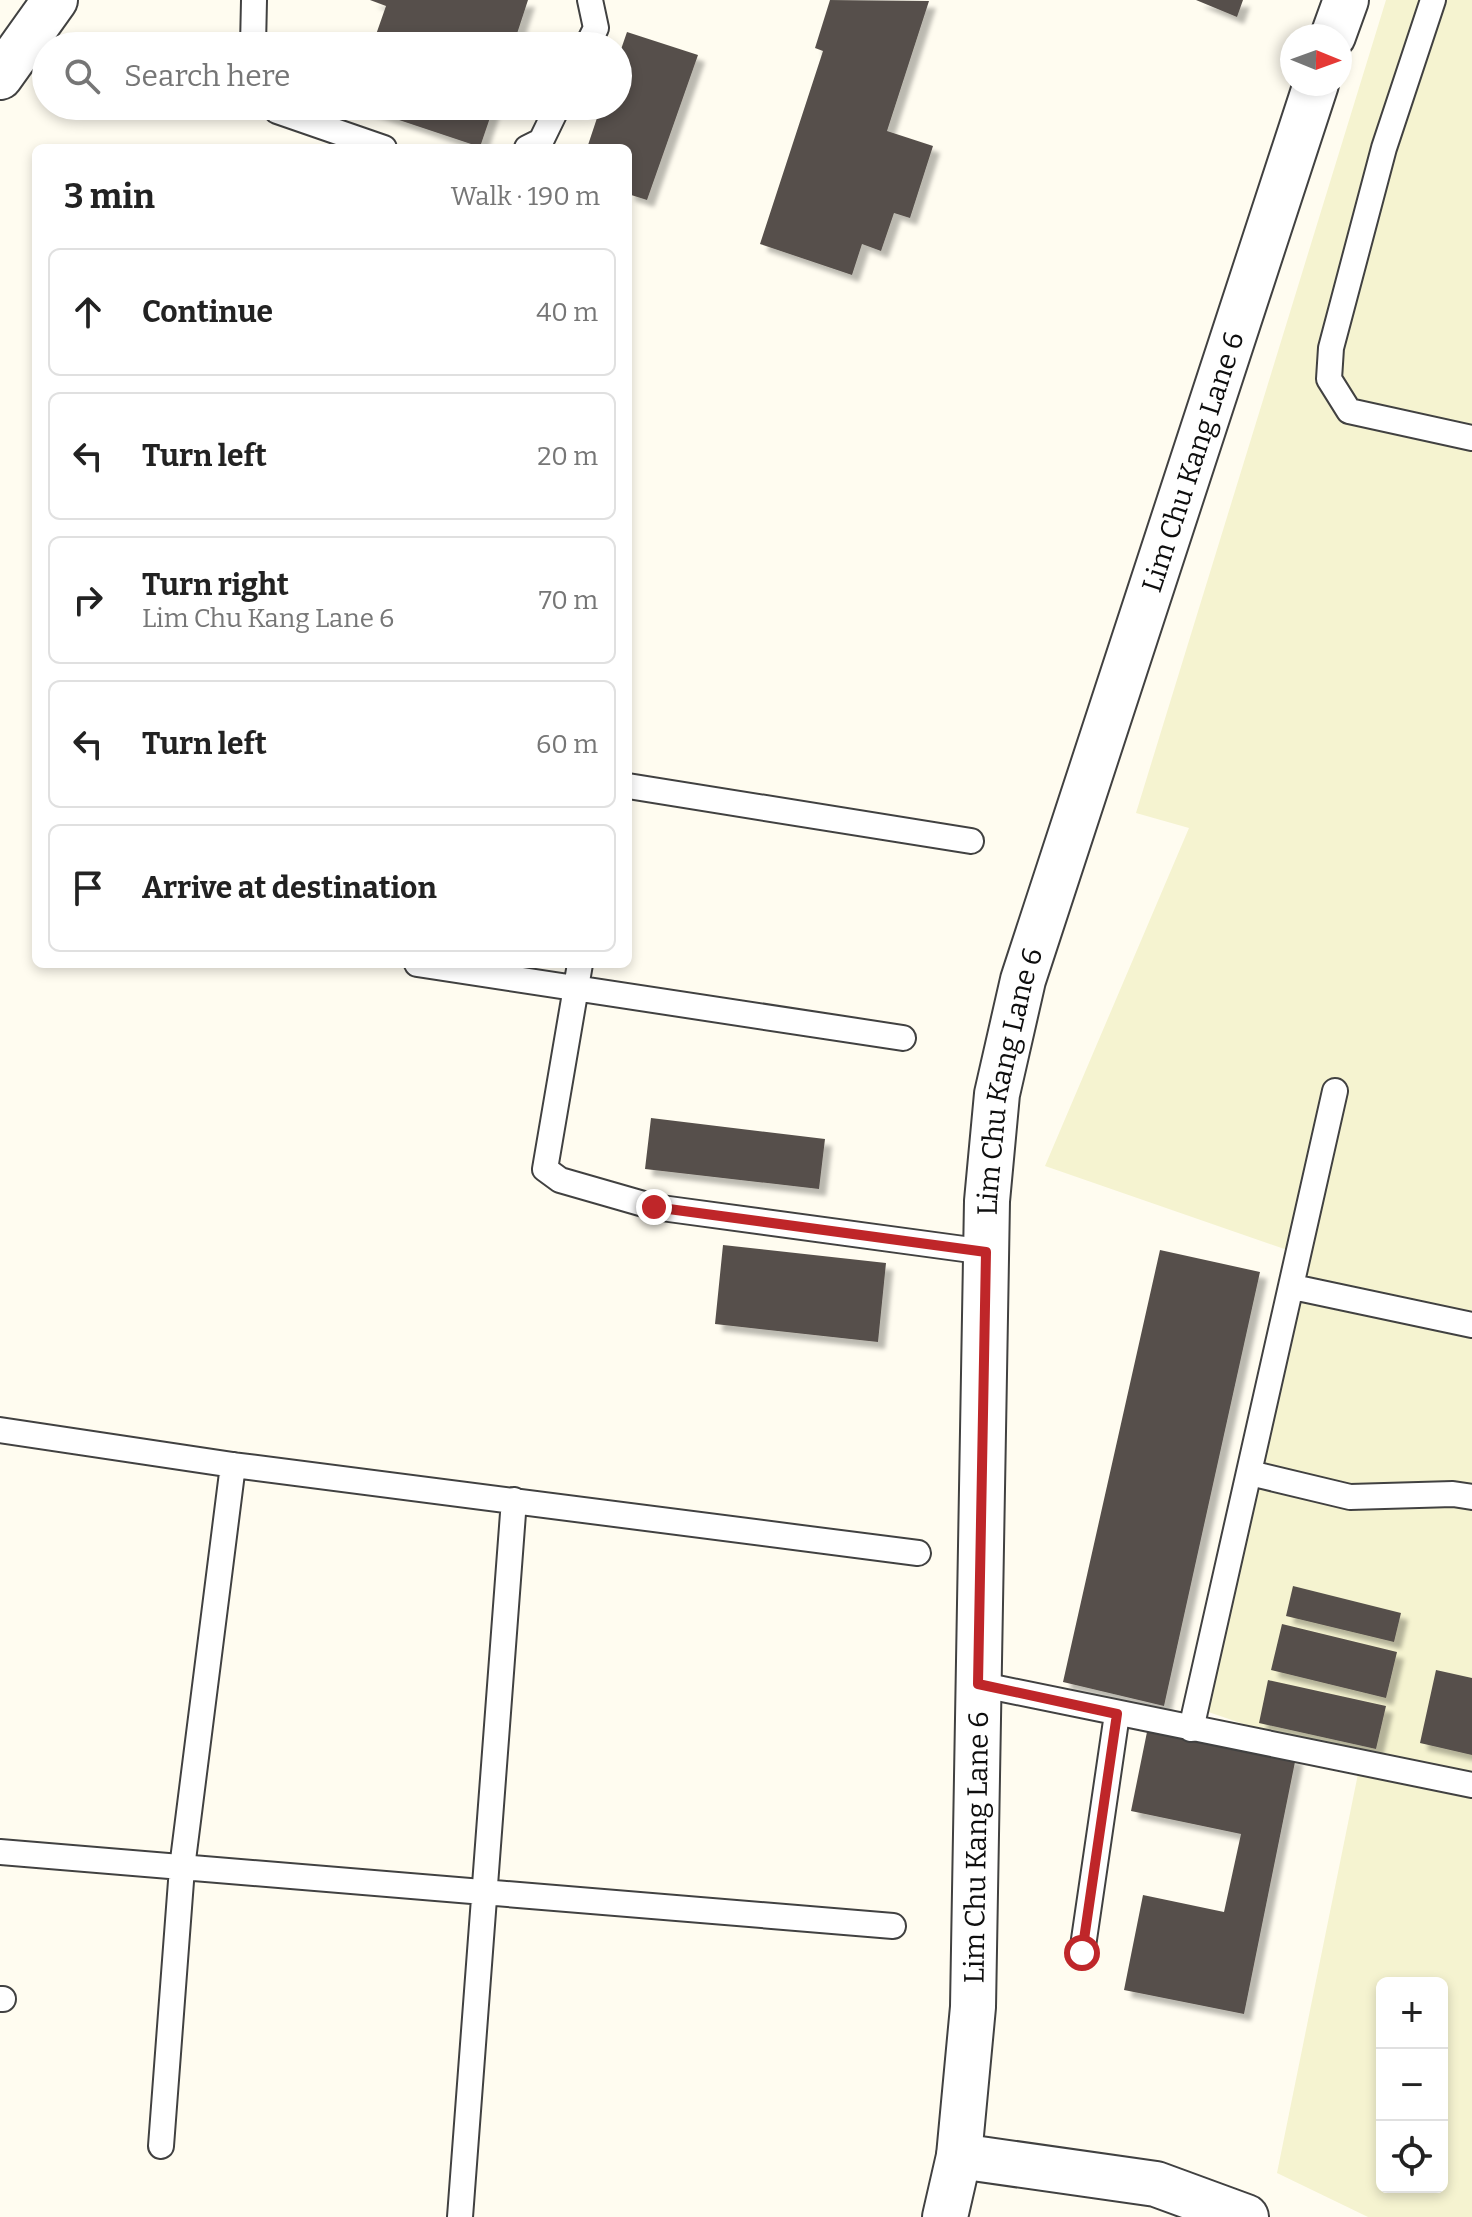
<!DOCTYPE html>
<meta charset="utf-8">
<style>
body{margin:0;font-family:Bitter,serif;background:#f2f2f2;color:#222}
.controls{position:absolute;right:24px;bottom:24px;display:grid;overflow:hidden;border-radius:12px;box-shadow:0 4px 12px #0003}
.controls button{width:72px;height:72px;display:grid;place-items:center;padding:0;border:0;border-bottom:2px solid #e0e0e0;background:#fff;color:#222;font:40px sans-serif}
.compass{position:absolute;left:1280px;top:24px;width:72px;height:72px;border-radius:50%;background:#fff;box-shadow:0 4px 12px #0003;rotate:91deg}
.stop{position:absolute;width:24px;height:24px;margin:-18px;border:6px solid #bf2629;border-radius:50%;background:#fff}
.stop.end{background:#bf2629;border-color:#fff;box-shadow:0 2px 8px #0008}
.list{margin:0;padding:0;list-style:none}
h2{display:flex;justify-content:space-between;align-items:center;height:104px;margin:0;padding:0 32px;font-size:34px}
h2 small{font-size:26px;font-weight:400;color:#767676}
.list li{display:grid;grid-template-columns:52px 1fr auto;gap:24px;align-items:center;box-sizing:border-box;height:128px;margin:0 16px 16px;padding:0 16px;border:2px solid #e0e0e0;border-radius:12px}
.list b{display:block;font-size:30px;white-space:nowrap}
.list p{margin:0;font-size:26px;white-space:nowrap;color:#767676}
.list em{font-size:26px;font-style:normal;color:#767676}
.icon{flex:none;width:44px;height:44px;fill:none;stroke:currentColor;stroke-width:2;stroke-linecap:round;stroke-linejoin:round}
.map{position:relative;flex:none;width:1472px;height:2217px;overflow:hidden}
.search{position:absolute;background:#fff;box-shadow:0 4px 12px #0003;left:32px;top:32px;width:600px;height:88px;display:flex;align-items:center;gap:20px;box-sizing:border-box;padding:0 28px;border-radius:44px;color:#767676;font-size:30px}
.panel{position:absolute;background:#fff;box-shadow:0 4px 12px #0003;left:32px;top:144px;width:600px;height:824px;border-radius:12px}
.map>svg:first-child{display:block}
.farmland{fill:#f5f3d0;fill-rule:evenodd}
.building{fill:#57504b;filter:url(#shadow)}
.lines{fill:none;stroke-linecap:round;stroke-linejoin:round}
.service-casing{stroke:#414141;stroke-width:28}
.minor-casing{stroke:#414141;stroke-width:48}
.service{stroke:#fff;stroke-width:24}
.minor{stroke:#fff;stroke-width:44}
.route{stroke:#bf2629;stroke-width:10}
.labels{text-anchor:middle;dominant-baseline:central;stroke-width:8;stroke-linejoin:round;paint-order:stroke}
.street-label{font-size:28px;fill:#0e0e0e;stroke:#fff}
</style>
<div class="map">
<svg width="1472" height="2217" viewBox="0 0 1472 2217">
<defs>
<filter id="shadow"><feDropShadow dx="7" dy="7" stdDeviation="2" flood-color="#0004"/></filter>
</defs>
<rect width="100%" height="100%" fill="#fffcf0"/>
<path class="farmland" d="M1386,0H1472V2217H1368L1277,2173L1360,1764L1188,1705L1299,1254L1045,1166L1189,828L1136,813ZM1382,1983H1442V2187H1382Z"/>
<path class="building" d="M370,0H528L513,46H372L386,6Z
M830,0L929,1L887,131L933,146L910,218L894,213L881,251L862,244L852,275L760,244L823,51L815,48Z
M1196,0H1243L1237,17Z
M627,32L698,55L647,200L628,194V148H587L601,106H618V58Z
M357,106H494L480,147Z
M651,1118L825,1139L819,1189L645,1169Z
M723,1245L886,1263L878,1342L715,1324Z
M1160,1250L1260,1272L1164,1706L1063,1682Z
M1293,1586L1401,1613L1394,1642L1286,1616Z
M1282,1624L1397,1652L1386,1698L1271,1670Z
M1436,1670L1472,1678V1755L1420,1743Z
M1268,1680L1386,1706L1376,1749L1259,1723Z
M1148,1727L1296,1757L1244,2014L1124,1990L1143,1895L1224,1912L1241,1834L1131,1811Z"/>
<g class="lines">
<g class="service-casing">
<path id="service" d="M1433,0L1384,148L1331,348L1329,379L1349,411L1472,438
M253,46L254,0
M587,46L596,28L590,0
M273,106L277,111L384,148
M527,148L541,141L558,106
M628,786L971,841
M417,964L903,1038
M580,964L545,1169L560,1180L654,1207L986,1252
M1293,1287L1472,1325
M0,1430L233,1465L918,1553
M1250,1473L1350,1497L1453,1494L1472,1497
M978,1684L1472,1785
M1191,1729L1335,1091
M0,1852L893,1926
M1082,1953L1117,1714
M0,1999H3
M161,2146L182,1868L233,1465
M460,2217L514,1500"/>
</g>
<g class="minor-casing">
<g id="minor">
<path d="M1333,36L1346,0"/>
<path d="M0,77L55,0"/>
<path d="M959,2156L1156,2184L1246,2217"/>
<path id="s1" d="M945,2217L959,2156L973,2007L987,1201L997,1094L1023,980L1316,84"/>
</g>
</g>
<use href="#service" class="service"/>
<use href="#minor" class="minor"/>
</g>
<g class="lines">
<path class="route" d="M654,1207L986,1252L978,1684L1117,1714L1082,1953"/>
</g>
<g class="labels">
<g class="street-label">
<text stroke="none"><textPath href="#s1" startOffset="1788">Lim Chu Kang Lane 6</textPath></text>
<text stroke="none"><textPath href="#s1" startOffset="1140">Lim Chu Kang Lane 6</textPath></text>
<text stroke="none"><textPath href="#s1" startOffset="372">Lim Chu Kang Lane 6</textPath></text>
</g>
</g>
</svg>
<div class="controls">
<button>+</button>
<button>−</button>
<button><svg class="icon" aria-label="locate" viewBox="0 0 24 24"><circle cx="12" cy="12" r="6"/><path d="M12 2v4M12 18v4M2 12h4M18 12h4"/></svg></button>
</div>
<svg class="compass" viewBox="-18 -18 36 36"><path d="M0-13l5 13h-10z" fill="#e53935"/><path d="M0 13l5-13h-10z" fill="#767676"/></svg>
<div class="stop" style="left:1082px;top:1953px"></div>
<div class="stop end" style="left:654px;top:1207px"></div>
<div class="search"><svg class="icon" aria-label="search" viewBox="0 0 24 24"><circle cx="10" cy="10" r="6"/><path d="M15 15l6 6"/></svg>Search here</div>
<section class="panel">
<h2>3 min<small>Walk · 190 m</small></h2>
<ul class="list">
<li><svg class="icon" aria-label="ahead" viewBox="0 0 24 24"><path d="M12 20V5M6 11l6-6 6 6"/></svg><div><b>Continue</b></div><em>40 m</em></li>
<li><svg class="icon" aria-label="left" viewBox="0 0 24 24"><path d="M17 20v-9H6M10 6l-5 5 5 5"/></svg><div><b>Turn left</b></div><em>20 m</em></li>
<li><svg class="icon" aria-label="right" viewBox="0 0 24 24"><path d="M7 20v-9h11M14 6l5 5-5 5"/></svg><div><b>Turn right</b><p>Lim Chu Kang Lane 6</p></div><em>70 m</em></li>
<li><svg class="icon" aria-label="left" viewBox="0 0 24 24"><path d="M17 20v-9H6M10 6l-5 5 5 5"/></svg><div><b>Turn left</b></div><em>60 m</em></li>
<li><svg class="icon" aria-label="arrive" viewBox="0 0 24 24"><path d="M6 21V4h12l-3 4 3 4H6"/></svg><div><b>Arrive at destination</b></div></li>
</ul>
</section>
</div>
